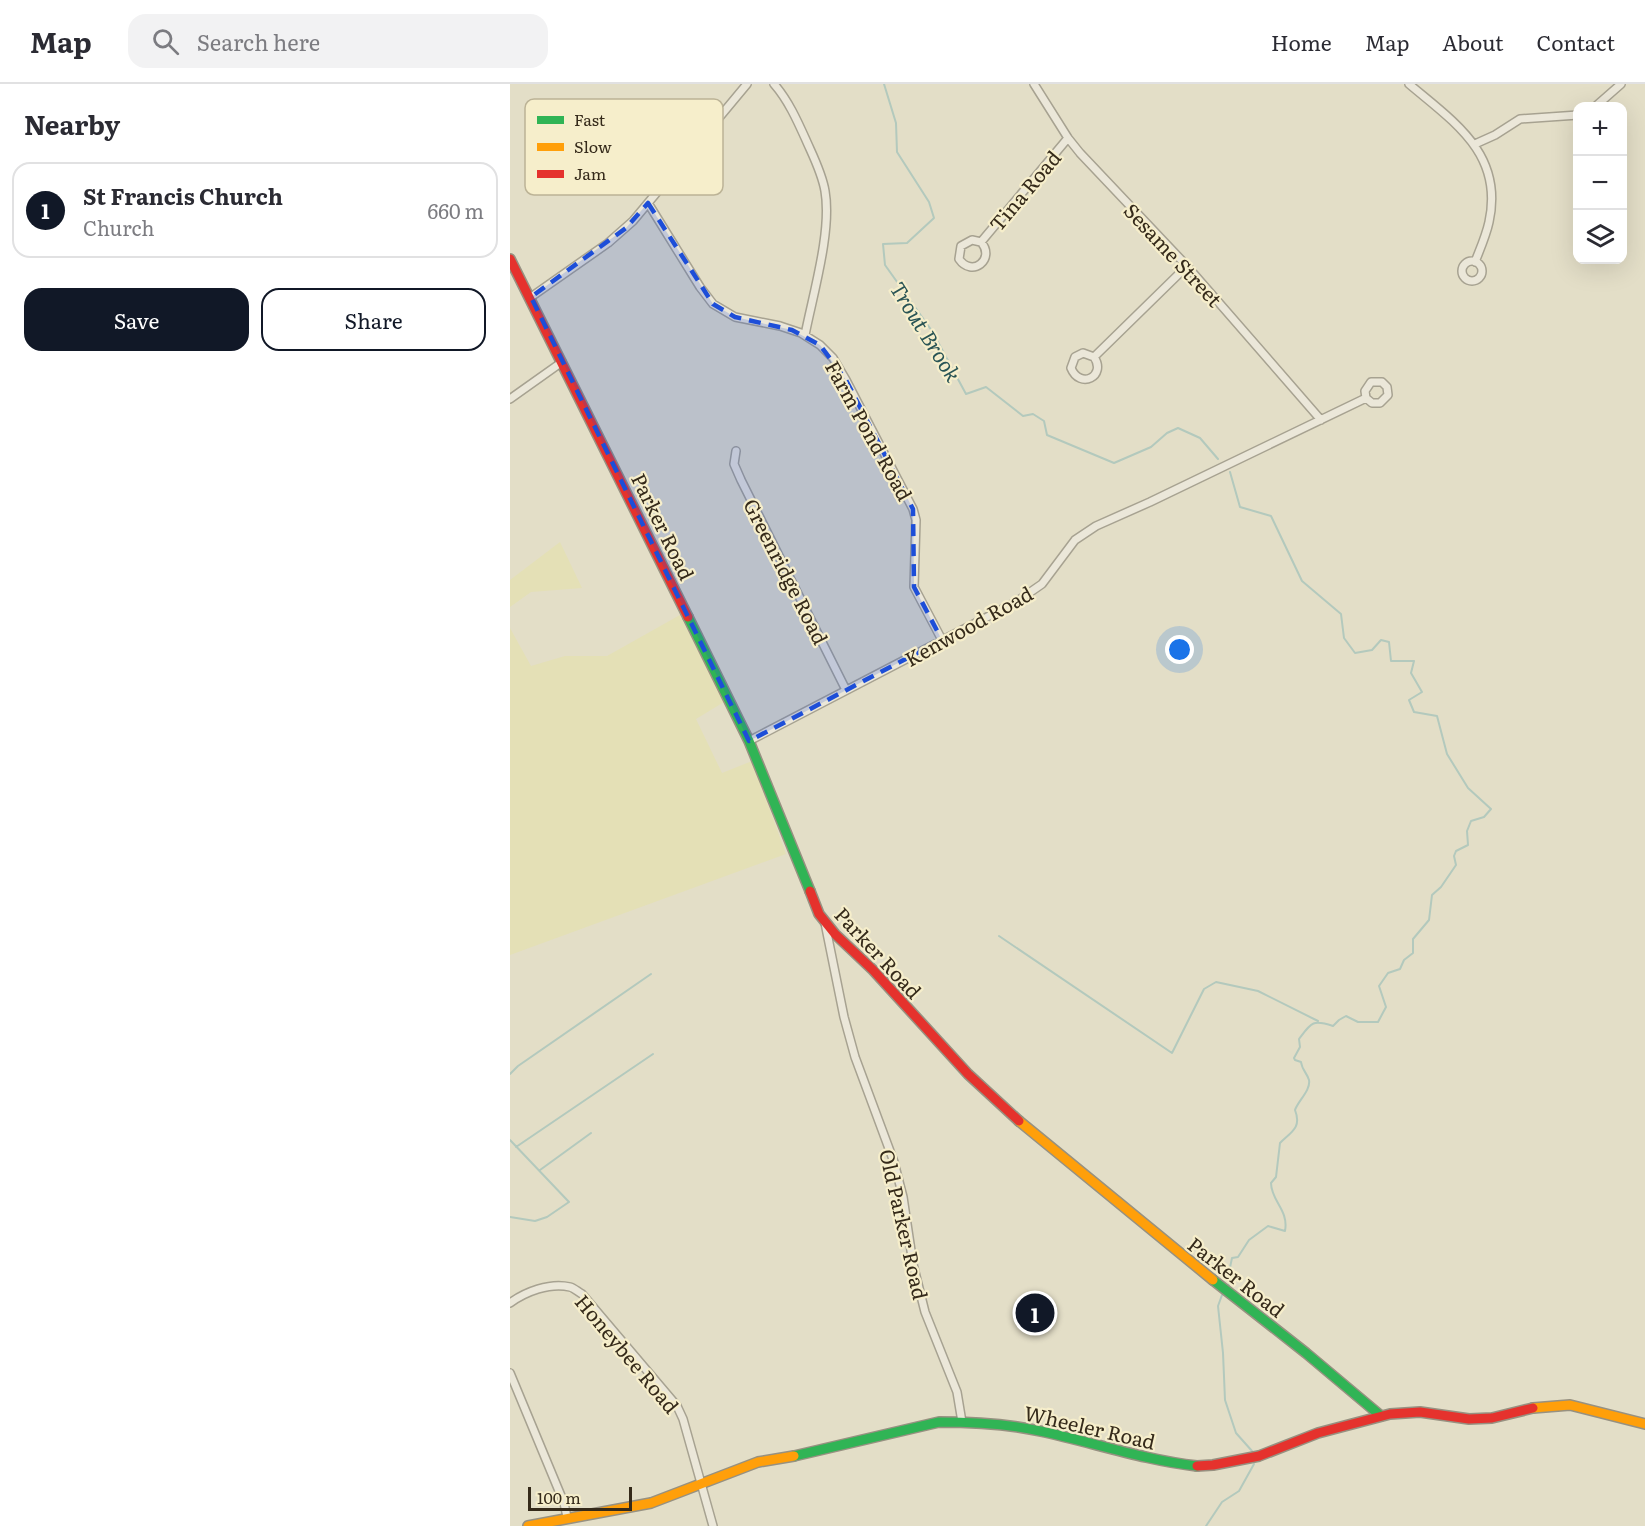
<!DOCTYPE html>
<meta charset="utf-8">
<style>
body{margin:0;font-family:Literata,serif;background:#f2f2f3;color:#2b2b33}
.controls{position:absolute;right:18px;top:18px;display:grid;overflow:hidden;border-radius:12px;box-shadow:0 6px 24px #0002}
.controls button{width:54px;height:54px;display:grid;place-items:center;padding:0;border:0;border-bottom:2px solid #e1e1e2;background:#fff;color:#2b2b33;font:30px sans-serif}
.scale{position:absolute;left:18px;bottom:15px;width:104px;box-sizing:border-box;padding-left:6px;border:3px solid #352a1a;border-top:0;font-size:16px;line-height:21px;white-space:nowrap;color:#352a1a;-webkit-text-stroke:4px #f6eecb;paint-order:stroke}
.you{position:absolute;left:670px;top:566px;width:21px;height:21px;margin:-15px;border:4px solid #fff;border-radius:50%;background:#1a73e8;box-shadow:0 0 0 9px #1a73e833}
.badge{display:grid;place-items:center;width:39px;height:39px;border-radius:50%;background:#111827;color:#fff;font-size:20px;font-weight:700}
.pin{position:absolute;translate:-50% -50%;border:3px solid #fff;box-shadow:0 2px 6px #0006}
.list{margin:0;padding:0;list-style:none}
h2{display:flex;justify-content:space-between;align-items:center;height:78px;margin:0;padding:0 24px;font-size:26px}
h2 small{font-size:20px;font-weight:400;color:#7c7c81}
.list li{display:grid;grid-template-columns:39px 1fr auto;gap:18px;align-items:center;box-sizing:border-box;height:96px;margin:0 12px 12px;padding:0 12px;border:2px solid #e1e1e2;border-radius:18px}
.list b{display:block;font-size:22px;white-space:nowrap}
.list p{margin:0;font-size:20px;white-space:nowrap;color:#7c7c81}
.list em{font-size:20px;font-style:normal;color:#7c7c81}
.actions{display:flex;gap:12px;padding:18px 24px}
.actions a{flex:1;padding:14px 0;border:2px solid #111827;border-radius:18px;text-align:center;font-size:21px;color:#111827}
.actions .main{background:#111827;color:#fff}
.icon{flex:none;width:33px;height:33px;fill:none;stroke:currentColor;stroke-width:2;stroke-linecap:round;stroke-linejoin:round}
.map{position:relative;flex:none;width:1135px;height:1442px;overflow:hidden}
header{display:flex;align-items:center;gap:36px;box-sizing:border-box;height:84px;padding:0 30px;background:#fff;border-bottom:2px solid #e1e1e2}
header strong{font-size:28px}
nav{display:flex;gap:33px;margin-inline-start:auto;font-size:21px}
.search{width:420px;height:54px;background:#f2f2f3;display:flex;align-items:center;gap:15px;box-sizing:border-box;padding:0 21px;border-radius:18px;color:#7c7c81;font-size:22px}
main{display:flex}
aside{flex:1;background:#fff}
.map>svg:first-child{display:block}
.farmland{fill:#e4e0b6}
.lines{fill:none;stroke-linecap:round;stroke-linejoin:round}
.stream{stroke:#b3c9bd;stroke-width:2}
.street-casing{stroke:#a7a291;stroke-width:10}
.fast-casing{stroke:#979181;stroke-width:12}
.slow-casing{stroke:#979181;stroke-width:12}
.jam-casing{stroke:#979181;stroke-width:12}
.street{stroke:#ebe7d9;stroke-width:7}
.fast{stroke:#30b455;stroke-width:9}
.slow{stroke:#ff9f0a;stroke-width:9}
.jam{stroke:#e5322d;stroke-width:9}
.marked{fill:#1d4ed8;fill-opacity:0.2;stroke:#1d4ed8;stroke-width:4.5;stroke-dasharray:12 8;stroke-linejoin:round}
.labels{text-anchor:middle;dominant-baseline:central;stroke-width:4.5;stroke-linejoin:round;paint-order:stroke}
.street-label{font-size:20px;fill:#352a1a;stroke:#f6eecb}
.water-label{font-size:21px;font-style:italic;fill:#295455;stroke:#f6eecb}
.key{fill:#f6eecb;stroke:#bcb396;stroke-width:1.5}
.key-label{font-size:16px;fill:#352a1a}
</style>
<header>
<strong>Map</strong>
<div class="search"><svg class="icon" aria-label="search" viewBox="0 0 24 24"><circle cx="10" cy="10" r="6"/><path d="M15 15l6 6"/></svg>Search here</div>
<nav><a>Home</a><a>Map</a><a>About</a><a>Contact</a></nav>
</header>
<main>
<aside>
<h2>Nearby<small></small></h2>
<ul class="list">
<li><span class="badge">1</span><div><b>St Francis Church</b><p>Church</p></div><em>660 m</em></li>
</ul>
<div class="actions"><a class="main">Save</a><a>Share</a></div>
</aside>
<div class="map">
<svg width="1135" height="1442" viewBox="0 0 1135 1442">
<rect width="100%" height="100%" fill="#e3dec7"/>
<path class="farmland" d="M50,458L72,504L21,508L0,523V496Z
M170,531L214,618L186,635L212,689L242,677L276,770L0,871V544L21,582L55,572H97Z"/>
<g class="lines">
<path class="stream" d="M374,0L386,39L387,68L419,118L424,134L397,159L373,160L375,181L422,247L456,310L476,303L513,332L523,330L534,337L537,351L604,379L641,363L657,349L668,344L690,354L708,375
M489,852L662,969L694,905L706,898L748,907L808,937
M0,990L8,982L141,890
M0,1056L59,1118L37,1133L25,1137L0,1133
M6,1063L143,970
M30,1086L81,1049
M719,1202L718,1193L722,1174L728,1173L739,1156L758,1142L775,1147C779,1126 761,1117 761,1099L766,1093L770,1059C781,1048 792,1044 785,1026C788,1017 801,1006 799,996C797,989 792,986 791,978L785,976L784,974L790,963L789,955C801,939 802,935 823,942L829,936L836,932L848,938H868L876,923L869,902L878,889L890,885L894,876L903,869V855L919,836L922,811L931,803L946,781L944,772L946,767L958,761L957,747L961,737L974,733L981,725L958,704L937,670L927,632L904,628L899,616L912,608L901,589L904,577H881L879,558L871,556L862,566L845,569L834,554L831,530L792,497L761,432L730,423L720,388
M712,1211L708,1222L713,1269L715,1316L726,1349L742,1367
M696,1442L712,1418L729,1407L744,1380"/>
<g class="street-casing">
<path id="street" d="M264,0C278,16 287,36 296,56C303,72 312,89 315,107C322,147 303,210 295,251
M524,0L558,54L570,69L677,182L811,336
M899,0C944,38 994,70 979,138C976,152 970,165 965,178
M1086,22L1111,0
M965,60L985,51L1010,35L1068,31
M138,119L190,203L203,220L225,233L270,242L291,249L310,261L323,274L336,296L403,425L406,436L404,503L432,556
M471,158C486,175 462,194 449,175L451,162L462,156L471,158L558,54
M952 187a10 10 0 1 1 20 0a10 10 0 1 1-20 0Z
M21,213L98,159L123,137L237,0
M584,273L573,269L565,273L561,284C570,306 597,292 584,273L677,182
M0,315L52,278
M226,367L224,380L231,396L336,606
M239,657L506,518L532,500L565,456L586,442L640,418L856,314L862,319H870L878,311L877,303L872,298H861L855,307L856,314
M315,839L334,933L345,973L384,1078L393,1113L403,1180L415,1228L447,1308L452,1338
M0,1219C15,1208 40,1198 60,1203C64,1204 68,1208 72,1210L167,1322L173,1335L203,1442
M0,1289L54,1419L57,1433"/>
</g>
<g class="fast-casing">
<path id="fast" d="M178,533L239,657L300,807
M703,1196L796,1269L871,1332
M284,1372L429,1338C462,1338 498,1340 530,1347C582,1358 634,1376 687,1382"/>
</g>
<g class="slow-casing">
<path id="slow" d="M509,1037L703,1196
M1023,1324L1060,1321L1135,1340
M18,1442L141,1419L248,1378L284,1372"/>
</g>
<g class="jam-casing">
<path id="jam" d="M0,175L178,533
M300,807L309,830L325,850L363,886L458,990L509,1037
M687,1382L703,1381L749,1372L808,1349L880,1330L910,1328L959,1335L982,1334L1023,1324"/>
</g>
<use href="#street" class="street"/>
<use href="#fast" class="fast"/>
<use href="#slow" class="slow"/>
<use href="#jam" class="jam"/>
</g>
<path class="marked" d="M138,119L203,220L225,233L282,246L310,261L336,296L403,425L404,503L432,556L239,657L21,213L116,144Z"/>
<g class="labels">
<g class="street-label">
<text transform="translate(514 106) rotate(-50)">Tina Road</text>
<text transform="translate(664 170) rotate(47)">Sesame Street</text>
<text transform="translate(360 346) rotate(61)">Farm Pond Road</text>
<text transform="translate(154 442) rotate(64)">Parker Road</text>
<text transform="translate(277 487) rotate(63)">Greenridge Road</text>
<text transform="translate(458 541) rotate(-29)">Kenwood Road</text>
<text transform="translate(369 868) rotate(47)">Parker Road</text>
<text transform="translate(395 1140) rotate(77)">Old Parker Road</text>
<text transform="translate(727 1192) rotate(38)">Parker Road</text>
<text transform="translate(118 1269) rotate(50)">Honeybee Road</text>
<text transform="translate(580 1342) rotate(13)">Wheeler Road</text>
</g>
<g class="water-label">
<text transform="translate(417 247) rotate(58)">Trout Brook</text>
</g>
</g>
<rect x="15" y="15" width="198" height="96" rx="9" class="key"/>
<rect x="27" y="32" width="27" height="8" fill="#30b455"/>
<rect x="27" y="59" width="27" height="8" fill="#ff9f0a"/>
<rect x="27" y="86" width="27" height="8" fill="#e5322d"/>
<g class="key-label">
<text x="64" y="42">Fast</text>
<text x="64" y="69">Slow</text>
<text x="64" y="96">Jam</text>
</g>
</svg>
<div class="controls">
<button>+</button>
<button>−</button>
<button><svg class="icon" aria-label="layers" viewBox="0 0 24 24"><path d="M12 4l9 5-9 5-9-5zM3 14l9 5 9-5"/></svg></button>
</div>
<div class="scale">100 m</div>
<div class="you"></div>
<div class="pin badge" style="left:525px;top:1229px">1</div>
</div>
</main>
